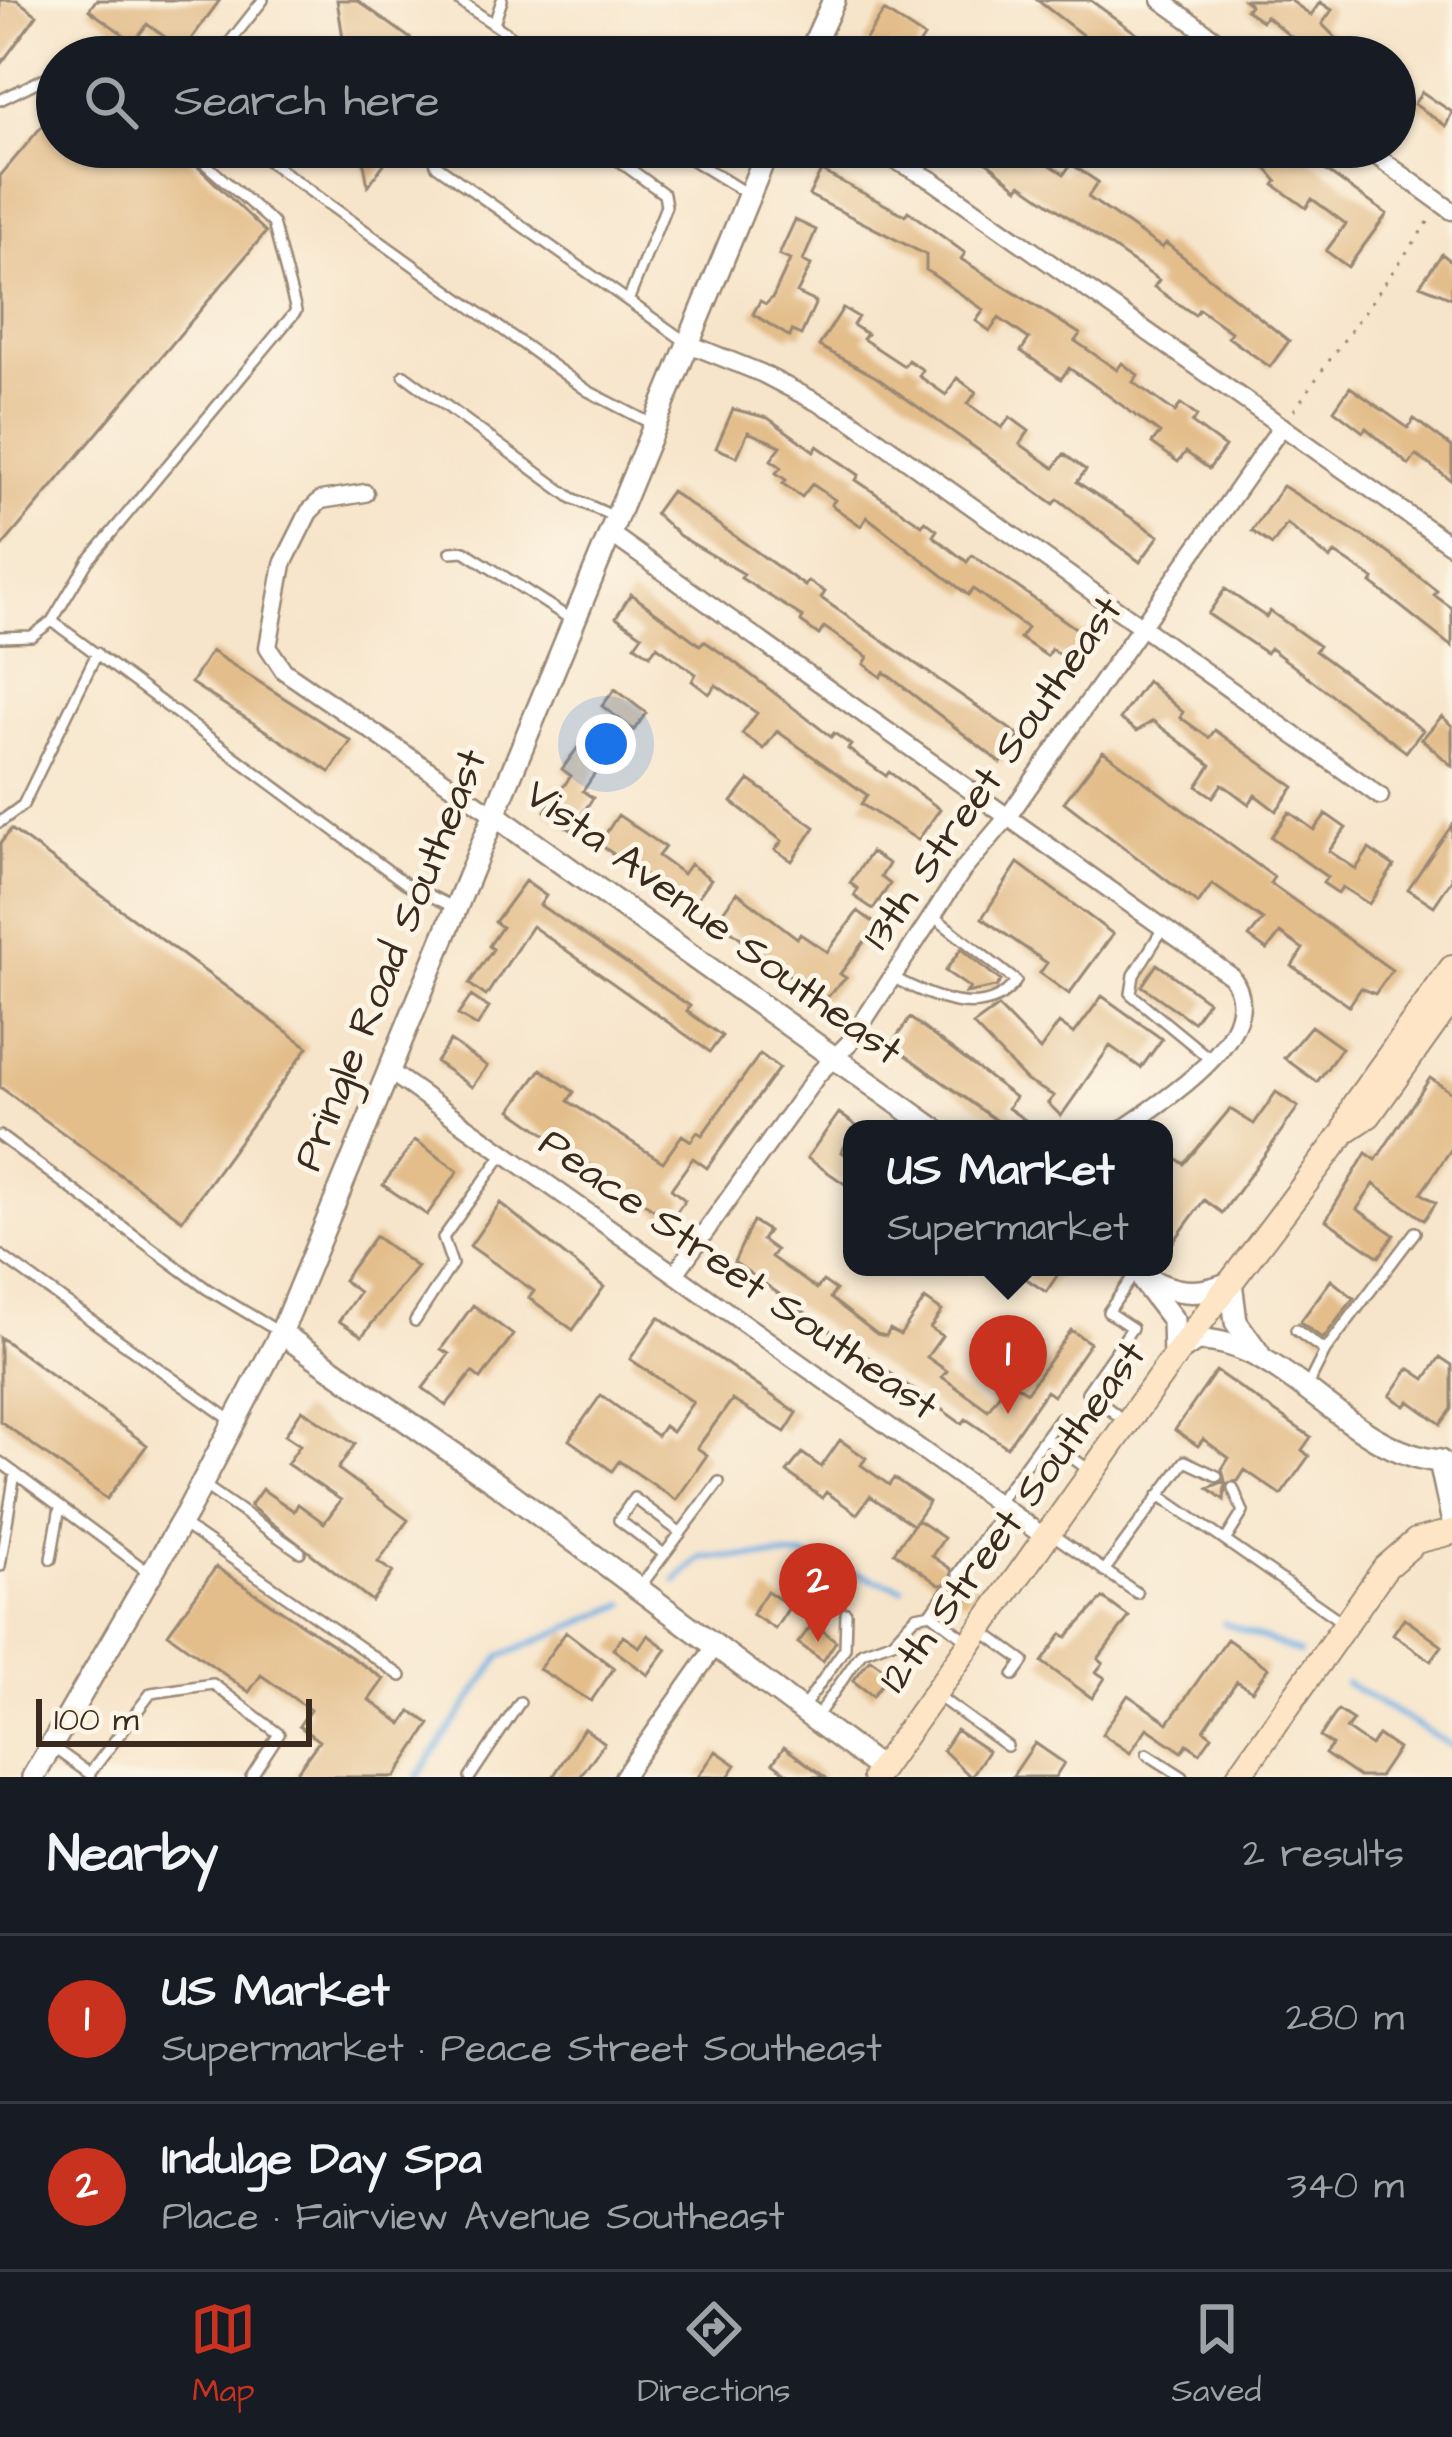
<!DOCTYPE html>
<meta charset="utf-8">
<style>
body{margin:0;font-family:"Architects Daughter",sans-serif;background:#20242c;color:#f1f3f6}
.scale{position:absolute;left:36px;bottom:30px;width:276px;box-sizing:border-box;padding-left:12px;border:6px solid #3b2a1e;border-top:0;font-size:33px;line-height:42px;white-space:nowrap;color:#3b2a1e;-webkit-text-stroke:9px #fcf5e5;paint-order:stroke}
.you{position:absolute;left:606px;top:744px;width:42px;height:42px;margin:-30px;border:9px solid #fff;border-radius:50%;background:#1a73e8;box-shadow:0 0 0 18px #1a73e833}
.badge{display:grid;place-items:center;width:78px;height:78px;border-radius:50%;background:#c8321e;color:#fff;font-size:39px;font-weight:700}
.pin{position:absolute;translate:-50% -99px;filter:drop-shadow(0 3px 6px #0008)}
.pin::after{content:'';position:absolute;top:63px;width:42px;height:36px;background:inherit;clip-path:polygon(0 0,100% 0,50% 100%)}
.popup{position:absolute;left:843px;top:1120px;width:330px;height:156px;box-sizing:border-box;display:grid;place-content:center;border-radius:24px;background:#171b24;filter:drop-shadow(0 3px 9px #0005);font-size:39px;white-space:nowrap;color:#9ea1a6}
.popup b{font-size:45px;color:#f1f3f6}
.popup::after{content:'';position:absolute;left:50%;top:100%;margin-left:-24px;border:24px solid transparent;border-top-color:#171b24}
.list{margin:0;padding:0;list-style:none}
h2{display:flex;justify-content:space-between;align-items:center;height:156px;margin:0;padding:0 48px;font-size:51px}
h2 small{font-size:39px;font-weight:400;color:#9ea1a6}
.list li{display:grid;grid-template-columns:78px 1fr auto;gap:36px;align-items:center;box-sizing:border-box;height:168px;padding:0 48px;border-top:3px solid #363941}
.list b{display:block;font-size:45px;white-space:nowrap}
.list p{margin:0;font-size:39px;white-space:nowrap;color:#9ea1a6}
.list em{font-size:39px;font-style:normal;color:#9ea1a6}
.icon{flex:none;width:66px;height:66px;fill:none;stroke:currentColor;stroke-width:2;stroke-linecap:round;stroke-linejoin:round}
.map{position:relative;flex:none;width:1452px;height:1777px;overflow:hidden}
.search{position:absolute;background:#171b24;box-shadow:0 3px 9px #0004;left:36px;right:36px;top:36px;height:132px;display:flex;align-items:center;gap:30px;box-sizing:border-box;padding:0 42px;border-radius:66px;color:#9ea1a6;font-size:45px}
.sheet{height:492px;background:#171b24}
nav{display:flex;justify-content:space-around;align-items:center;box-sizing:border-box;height:168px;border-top:3px solid #363941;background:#171b24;font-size:33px;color:#9ea1a6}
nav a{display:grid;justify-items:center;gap:6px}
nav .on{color:#c8321e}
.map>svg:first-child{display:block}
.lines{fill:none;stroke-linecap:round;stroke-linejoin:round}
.stream{stroke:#71afe3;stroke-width:6}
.building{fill:#e3bd8a}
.service-casing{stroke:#998874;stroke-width:14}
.minor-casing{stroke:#998874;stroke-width:21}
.tertiary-casing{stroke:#998874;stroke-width:26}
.secondary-casing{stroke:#998874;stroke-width:28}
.path{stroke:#998874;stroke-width:3;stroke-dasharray:3 9;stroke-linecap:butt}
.service{stroke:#fff;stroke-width:9}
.minor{stroke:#fff;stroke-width:16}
.tertiary{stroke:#fff;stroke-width:21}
.secondary{stroke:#fde5c5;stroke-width:24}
.labels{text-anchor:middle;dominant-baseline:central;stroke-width:10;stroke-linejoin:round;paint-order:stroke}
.street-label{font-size:42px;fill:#3b2a1e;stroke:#fcf5e5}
</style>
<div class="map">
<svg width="1452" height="1777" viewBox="0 0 1452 1777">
<rect width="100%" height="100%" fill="#fcf5e5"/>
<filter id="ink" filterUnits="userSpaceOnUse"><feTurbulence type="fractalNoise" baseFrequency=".00833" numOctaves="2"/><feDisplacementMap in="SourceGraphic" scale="24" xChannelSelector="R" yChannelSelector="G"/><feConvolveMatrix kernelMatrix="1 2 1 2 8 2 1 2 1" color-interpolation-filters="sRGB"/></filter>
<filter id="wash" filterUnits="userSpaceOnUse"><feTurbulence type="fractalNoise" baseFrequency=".004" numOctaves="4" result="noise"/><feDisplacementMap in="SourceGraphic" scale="48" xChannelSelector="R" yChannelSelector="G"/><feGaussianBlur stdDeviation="2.7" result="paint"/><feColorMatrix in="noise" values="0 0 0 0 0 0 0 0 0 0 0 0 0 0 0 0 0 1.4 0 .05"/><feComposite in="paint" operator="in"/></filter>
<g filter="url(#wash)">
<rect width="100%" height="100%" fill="#f7e5cb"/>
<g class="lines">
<path class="stream" d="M676,1581L701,1557L803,1556L902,1588
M1224,1623L1299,1653
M1346,1683L1452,1746
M417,1777L501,1656L625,1604"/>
</g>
<g id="blocks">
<path class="building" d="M0,0H17L37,15L0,65Z
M96,0H220L183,50L147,24L134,42L89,10Z
M337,0H357L436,57H346Z
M1037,0H1090L1169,57H1111Z
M1244,0H1290L1311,15L1320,2L1332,10L1322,24L1355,57H1315L1266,16L1262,21L1246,10L1250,5Z
M884,11L924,37L911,57L893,45L886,57L864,42Z
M1422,92L1452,112L1446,126L1414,104Z
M57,108V147H177L266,232L0,549V176Z
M361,147H396L368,186Z
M969,147H1039L1034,154L1064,174L1071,164L1098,182L1088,197L1162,248L1166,243L1289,341L1270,367L1228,337L1231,332L1199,309L1195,315L1171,299L1154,287L1159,280L1021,184L1018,188Z
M1238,147H1304L1312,153L1308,158L1387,214L1348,267L1326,251L1346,224L1312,199L1306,208L1274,185L1277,181L1264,166Z
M821,171L905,215L908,211L965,253L961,259L1080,334L1075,341L1117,370L1122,363L1138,375L1133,382L1175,412L1181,404L1197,416L1192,423L1225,447L1209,469L1186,452L1178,462L1152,443L1160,433L1091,383L1069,368L1061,379L1021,351L1029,339L999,318L990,331L976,321L984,310L926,270V255L809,195Z
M795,220L816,230L803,261L811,265L797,293L816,302L801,335L792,331L790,337L753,314L760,301L766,304L773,297L790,260L779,255Z
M1442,254L1452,262V298L1420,285Z
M843,308L858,317L853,325L867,334L863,339L904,366L908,360L923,370L919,376L946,395L957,378L976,392L968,404L1002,428L1010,417L1029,431L1020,444L1054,468L1064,454L1086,470L1077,482L1159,536L1140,562L1058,499L1054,504L876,377L819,346Z
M1350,387L1408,428L1414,419L1452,447V481L1416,455L1409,465L1366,428L1363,432L1334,410Z
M733,409L768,418L814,451L817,446L859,475L856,480L922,525L925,521L937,530L933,536L967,562L972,555L1088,637L1071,663L1051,649L1047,656L1020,638L1027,628L973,589L968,595L867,517L861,526L831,505L835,500L812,484L802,497L783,484L786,480L776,473L781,467L771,460L781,446L748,432L737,457L716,448Z
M1283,486L1386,551L1437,591L1434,595L1452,608V647L1371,583L1374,579L1335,553L1330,559L1287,524L1272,545L1252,531Z
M671,491L805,586L808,581L825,592L821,598L1020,736L1001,763L884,672L881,677L864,664L868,657L824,627L819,635L801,622L803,617L741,578L744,574L680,536L655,513Z
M1225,589L1266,617L1270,611L1319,646L1315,651L1423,730L1406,752L1270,648L1266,653L1208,614Z
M631,594L700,645L704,641L733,661L831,737L834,733L851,745L848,749L886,776L889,772L940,809L918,840L861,804L867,795L777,731L764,749L742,734L757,713L716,685L709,694L692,681L696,674L657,646L650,655L635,645L642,635L616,617Z
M211,651L351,741L330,772L191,683Z
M1147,681L1183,712L1180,717L1209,738L1215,730L1294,787L1276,811L1255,795L1249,804L1222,784L1213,797L1197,786L1211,765L1153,721L1137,731L1120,719Z
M615,689L646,713L634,730L602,706Z
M1442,716L1452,726V766L1422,739Z
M587,735L610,751L583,791L593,798L571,830L545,811L571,776L562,769Z
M1103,751L1274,877L1270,883L1392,970L1375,994L1361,988L1349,1006L1292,966L1303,949L1280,933L1267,950L1249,937L1263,920L1212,884L1198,904L1064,802Z
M749,780L815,827L792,861L775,850L782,841L732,802Z
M1289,812L1314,830L1326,814L1346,828L1329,851L1356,869L1369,849L1394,866L1369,904L1342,887L1338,893L1323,883L1327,877L1271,837Z
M618,815L665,847L658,856L683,874L690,864L711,879L691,907L599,844Z
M1452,825V879L1434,906L1408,889Z
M11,829L308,1047L182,1220L0,1087V844Z
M871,852L889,864L881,877L890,884L873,909L854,896L858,889L850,883Z
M1018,863L1113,934L1069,994L1040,973L1047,963L982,918Z
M525,881L546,896L540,905L690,1006L687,1011L722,1036L710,1052L532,926L486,996L469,984L493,949L489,946L502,927L495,922Z
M737,892L797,938L800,934L827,952L858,911L877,925L840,974L846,978L823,1001L717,920Z
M961,949L1001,981L996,987L966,993L970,988L945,971Z
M1157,964L1208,1001L1193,1022L1142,986Z
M471,996L489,1008L477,1026L458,1015Z
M1102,996L1162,1039L1141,1068L1110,1046L1061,1116L1048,1103L1054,1096L1027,1081L973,1025L998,1007L1040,1050L1059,1023L1074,1034Z
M910,1018L1015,1097L1008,1108L1038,1129H1008L891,1045Z
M1311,1026L1342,1048L1317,1082L1284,1058Z
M450,1041L487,1066L472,1087L436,1062Z
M760,1054L779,1068L707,1168L693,1158L671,1189L685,1200L670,1221L511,1110L541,1069L574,1092L568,1101L663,1162L682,1135L691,1141L697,1132L702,1135Z
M1430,1078L1452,1093V1148L1421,1193L1436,1203L1424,1220L1374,1184L1357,1209L1394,1235L1379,1257L1326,1220L1366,1153L1376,1160Z
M1276,1092L1298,1107L1264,1156L1222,1213L1204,1200L1164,1255V1150L1184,1164L1230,1109L1254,1124Z
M839,1113L859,1128L852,1129L842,1152L852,1159V1189L807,1158Z
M415,1140L458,1171L427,1215L383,1185Z
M500,1203L604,1287L573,1330L529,1298L534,1291L470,1246Z
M753,1221L768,1231L762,1240L776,1250L771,1257L817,1289L823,1281L836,1290L830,1298L877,1334L886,1336L890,1329L900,1335L925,1299L942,1311L930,1328L942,1336L927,1357L947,1371L942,1377L988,1410L1009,1380L1027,1392L1071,1330L1090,1343L1053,1396L1046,1391L1007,1447L966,1419L962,1424L734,1262Z
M375,1236L417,1267L362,1336L339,1321L359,1292L343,1280Z
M1028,1267H1063L1046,1292L1022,1276Z
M1331,1280L1354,1298L1323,1339L1300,1322Z
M473,1305L513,1335L481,1379L472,1372L446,1406L423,1388L449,1354L441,1349Z
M659,1317L797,1413L785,1432L732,1400L697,1448L707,1455L676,1500L619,1461L612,1471L569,1440L601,1395L657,1436L664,1426L672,1432L693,1402L630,1359Z
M0,1337L147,1445L107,1499L0,1421Z
M1440,1357L1452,1365V1409L1441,1424L1409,1401L1405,1406L1390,1396L1409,1368L1425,1379Z
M1216,1371L1311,1437L1302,1450L1309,1456L1281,1495L1245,1470L1238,1481L1225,1484L1224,1500L1208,1488L1225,1481L1222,1469L1229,1458L1203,1439L1198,1446L1175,1430Z
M302,1410L355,1444L338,1469L408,1520L378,1562L393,1572L372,1601L250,1506L262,1489L294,1511L298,1504L324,1523L341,1500L287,1464L300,1445L285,1435Z
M840,1440L866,1458L861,1465L889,1485L894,1478L929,1502L913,1525L870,1496L857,1514L826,1492L822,1498L787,1472L802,1453L821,1467Z
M917,1520L944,1538L932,1556L951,1569L952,1581L965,1579L976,1587L965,1603L954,1595L953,1583L939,1585L894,1552Z
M216,1567L384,1679L369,1700L402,1724L411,1711L430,1724L395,1777H293L319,1741L299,1726L310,1710L261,1675L249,1692L168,1634Z
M767,1591L790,1606L775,1629L752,1614Z
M1103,1598L1129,1617L1098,1659L1103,1663L1096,1672L1105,1678L1092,1698L1042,1662L1062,1634L1067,1637Z
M1404,1618L1442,1646L1431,1661L1393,1634Z
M813,1623L836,1641L823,1661L798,1643Z
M566,1632L614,1668L591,1701L539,1669Z
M648,1635L667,1649L648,1675L613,1649L623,1636L639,1647Z
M1227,1639L1268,1668L1252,1691L1237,1681L1204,1730L1212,1736L1200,1753L1187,1744L1182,1752L1147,1728L1130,1753L1102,1734L1128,1695L1168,1723Z
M870,1659L890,1673L873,1696L853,1681Z
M1338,1710L1353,1720L1346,1729L1371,1746L1378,1735L1398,1749L1379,1777H1359L1325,1754L1332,1745L1320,1737Z
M584,1728L604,1743L580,1777H553Z
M956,1730L988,1751L971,1777L943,1750Z
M1035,1743L1064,1763L1055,1777H1012Z
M784,1747L825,1777H792L773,1763Z
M716,1751L736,1765L728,1777H698Z"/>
</g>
</g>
<g filter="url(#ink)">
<use href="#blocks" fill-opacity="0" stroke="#998874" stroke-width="3"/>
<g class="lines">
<g class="service-casing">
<path id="service" d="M458,0L542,57
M494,24L502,0
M218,57L263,0
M0,100L57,72
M186,147L273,223L296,311L88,561L52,621L405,883L455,908
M249,147L588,391L654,425
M433,147L436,165L689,344
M600,147L664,194L666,206L628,301
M671,147L749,195
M404,375L572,498L615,517
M451,552L464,551L572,620
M0,637L32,636L52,621
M0,822L23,805L97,653
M1164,927L1134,975L1131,994L1210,1059
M892,977C930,997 986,1023 1016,981L933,916
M0,1136L207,1289L281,1333
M0,1255L235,1423
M415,1321L452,1264L443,1238L504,1153
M1296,1330L1325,1351
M1307,1387L1325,1351L1415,1232
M1126,1422L1087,1392L1132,1328L1108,1312L1136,1272
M1045,1438L1089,1470
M0,1462L151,1574
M202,1484L300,1552
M1159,1495L1342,1622
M997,1503L1059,1418
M181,1523L401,1676
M1053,1535L1137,1593
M1225,1541L1243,1512L1233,1488
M664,1554L619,1520L634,1498L681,1533
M51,1559L60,1507
M0,1566L15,1473
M1104,1571L1185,1461L1217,1476
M958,1574L1004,1508
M639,1588L719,1482
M947,1590L931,1613L967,1640
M981,1630L1024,1661L1014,1675
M939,1697L1007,1746
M802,1709L845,1648L846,1613
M815,1719L862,1652L893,1641L916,1616L931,1613
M51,1746L90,1774
M1147,1754L1183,1777
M90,1773L151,1693L213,1684L279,1734L251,1777
M470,1777L520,1702"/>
</g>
<g class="minor-casing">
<path id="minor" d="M1161,0L1240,57
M870,147L932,180L1452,546
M1364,147L1452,211
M689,344L761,373L849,419L1380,796
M365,493L321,500L309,512L283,564L268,647L284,671L493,814
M608,532L1231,976C1274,1032 1163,1101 1123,1129
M389,1071L1046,1538
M675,1274L818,1074L849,1043L962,871L1007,818L1282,426
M623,1777L716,1645"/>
</g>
<g class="tertiary-casing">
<path id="tertiary" d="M808,57L834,0
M493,814L934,1129
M1129,1267C1163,1291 1193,1300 1231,1282L1236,1322L1259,1354
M1144,1282L1173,1320L1174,1357
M281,1333L503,1488L881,1769
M1180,1351L1196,1340C1284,1338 1346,1452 1440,1461
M1440,1461L1452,1518
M33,1777L187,1512L281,1333L769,147"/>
</g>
<g class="secondary-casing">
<path id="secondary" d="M1345,1131L1354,1105L1452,968
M875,1777L1174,1357L1345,1131L1369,1115L1452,999
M1238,1777L1385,1568L1416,1541L1452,1532"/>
</g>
<path class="path" d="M1294,410L1431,218"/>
<use href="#service" class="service"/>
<use href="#minor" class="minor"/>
<use href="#tertiary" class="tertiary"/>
<use href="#secondary" class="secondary"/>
</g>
</g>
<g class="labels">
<g class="street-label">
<text transform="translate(993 773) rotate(-55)">13th Street Southeast</text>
<text transform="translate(713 923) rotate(36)">Vista Avenue Southeast</text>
<text transform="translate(391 960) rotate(-68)">Pringle Road Southeast</text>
<text transform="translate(738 1275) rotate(35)">Peace Street Southeast</text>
<text transform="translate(1013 1517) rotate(-54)">12th Street Southeast</text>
</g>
</g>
</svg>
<div class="scale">100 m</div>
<div class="you"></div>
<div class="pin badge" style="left:1008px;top:1414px">1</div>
<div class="popup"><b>US Market</b>Supermarket</div>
<div class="pin badge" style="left:818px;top:1642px">2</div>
<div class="search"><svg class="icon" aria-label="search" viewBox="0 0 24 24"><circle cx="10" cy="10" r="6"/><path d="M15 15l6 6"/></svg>Search here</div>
</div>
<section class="sheet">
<h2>Nearby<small>2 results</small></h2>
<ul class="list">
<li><span class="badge">1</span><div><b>US Market</b><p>Supermarket · Peace Street Southeast</p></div><em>280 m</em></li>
<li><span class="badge">2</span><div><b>Indulge Day Spa</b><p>Place · Fairview Avenue Southeast</p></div><em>340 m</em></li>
</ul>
</section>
<nav>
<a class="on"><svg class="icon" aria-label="map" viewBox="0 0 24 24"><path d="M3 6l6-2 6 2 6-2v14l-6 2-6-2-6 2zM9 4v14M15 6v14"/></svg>Map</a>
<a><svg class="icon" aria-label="directions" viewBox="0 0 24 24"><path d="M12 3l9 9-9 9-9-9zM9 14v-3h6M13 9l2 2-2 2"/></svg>Directions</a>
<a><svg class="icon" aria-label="saved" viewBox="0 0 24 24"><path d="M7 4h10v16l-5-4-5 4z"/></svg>Saved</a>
</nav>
